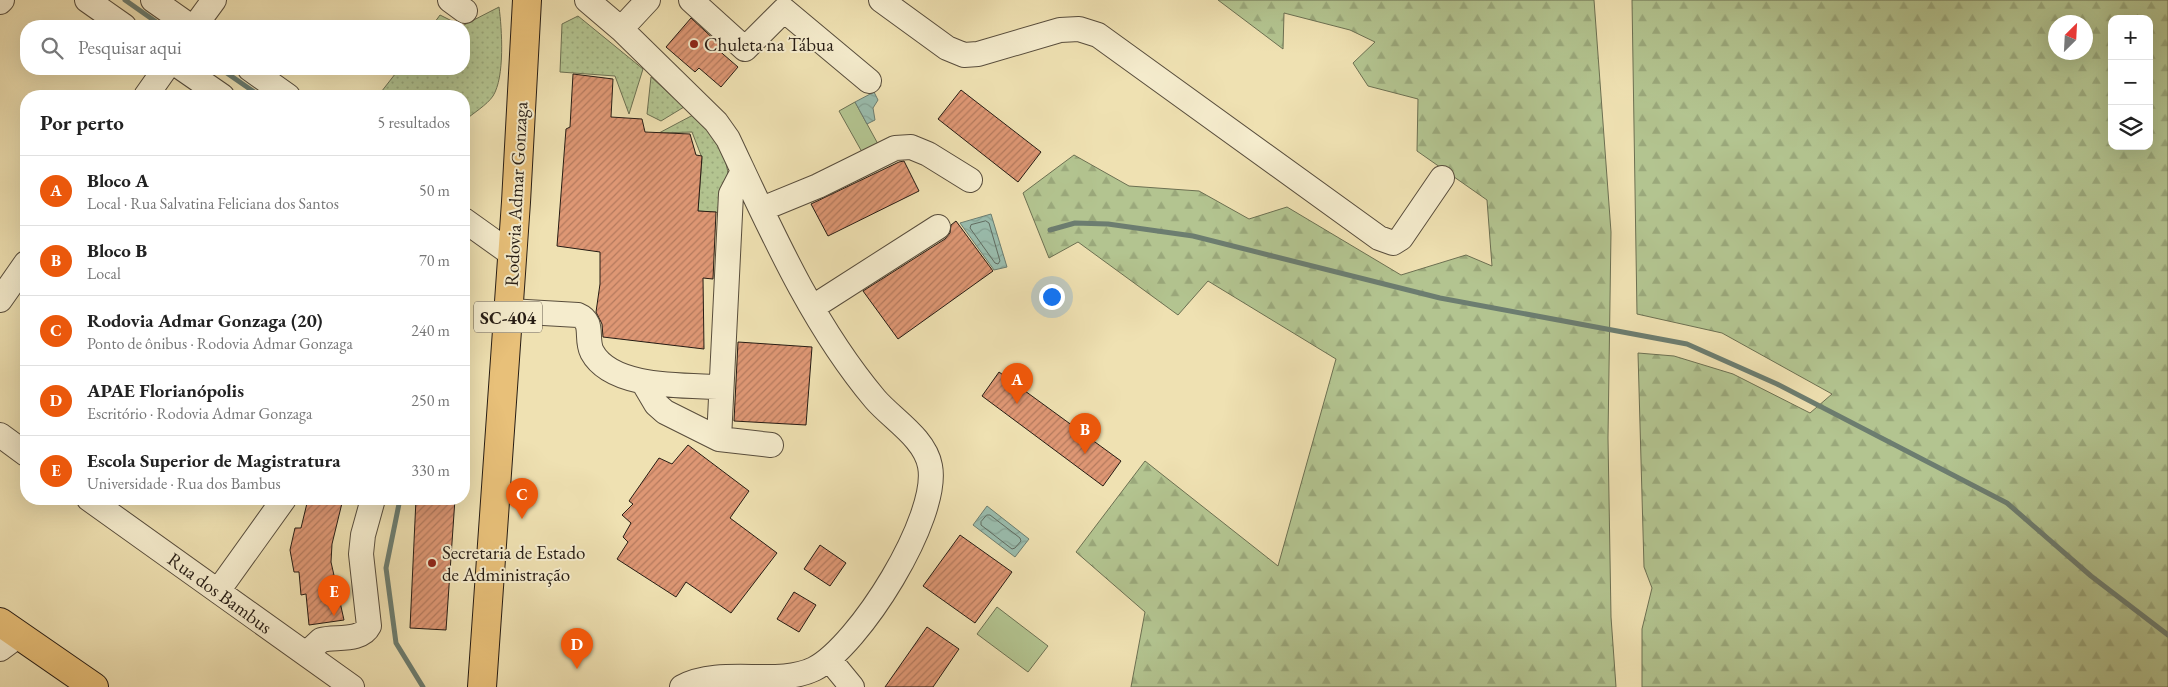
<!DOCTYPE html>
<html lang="pt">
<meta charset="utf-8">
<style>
body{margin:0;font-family:"EB Garamond",serif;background:#f2f2f2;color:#222}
.controls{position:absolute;right:15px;top:15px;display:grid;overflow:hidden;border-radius:10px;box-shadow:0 5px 20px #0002}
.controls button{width:45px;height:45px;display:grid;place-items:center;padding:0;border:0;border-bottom:1px solid #e0e0e0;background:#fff;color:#222;font:25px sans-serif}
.compass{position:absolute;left:2048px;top:15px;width:45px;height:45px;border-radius:50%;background:#fff;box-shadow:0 5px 20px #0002;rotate:24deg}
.you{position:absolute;left:1051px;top:296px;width:18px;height:18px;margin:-12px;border:4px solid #fff;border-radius:50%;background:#1a73e8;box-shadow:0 0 0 8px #1a73e833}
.badge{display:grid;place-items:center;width:32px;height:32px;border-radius:50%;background:#ea580c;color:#fff;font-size:16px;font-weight:700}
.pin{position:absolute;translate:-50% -41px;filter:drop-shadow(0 1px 2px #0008)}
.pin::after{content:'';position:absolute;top:26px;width:18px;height:15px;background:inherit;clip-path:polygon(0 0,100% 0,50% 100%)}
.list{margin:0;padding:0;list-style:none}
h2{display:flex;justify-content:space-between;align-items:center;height:65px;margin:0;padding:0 20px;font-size:21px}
h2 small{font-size:16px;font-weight:400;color:#767676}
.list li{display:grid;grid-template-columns:32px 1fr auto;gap:15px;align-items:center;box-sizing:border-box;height:70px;padding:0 20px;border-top:1px solid #e0e0e0}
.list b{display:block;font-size:19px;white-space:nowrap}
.list p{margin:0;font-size:16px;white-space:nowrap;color:#767676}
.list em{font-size:16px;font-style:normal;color:#767676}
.icon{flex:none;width:28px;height:28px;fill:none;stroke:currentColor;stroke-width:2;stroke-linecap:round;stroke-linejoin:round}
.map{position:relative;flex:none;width:2168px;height:687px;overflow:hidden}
.search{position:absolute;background:#fff;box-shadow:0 5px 20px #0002;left:20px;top:20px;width:450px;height:55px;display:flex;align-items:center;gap:12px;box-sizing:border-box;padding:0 18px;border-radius:20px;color:#767676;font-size:19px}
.panel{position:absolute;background:#fff;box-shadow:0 5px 20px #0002;left:20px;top:90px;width:450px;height:415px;border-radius:20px}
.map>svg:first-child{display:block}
.grass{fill:url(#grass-dots);stroke:#6c7052}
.forest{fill:url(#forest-firs);stroke:#6c7052;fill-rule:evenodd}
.garden{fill:#b3c490;stroke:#6c7052}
.water{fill:url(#water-waves);stroke:#6c7d70}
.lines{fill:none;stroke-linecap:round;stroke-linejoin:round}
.shore{stroke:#606c61;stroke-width:1}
.stream{stroke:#6c7d70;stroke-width:5}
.building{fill:url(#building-hatch);stroke:#261c14}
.minor-casing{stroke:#584d3c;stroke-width:26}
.major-casing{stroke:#261c14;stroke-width:30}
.minor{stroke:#f5eccd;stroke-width:24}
.major{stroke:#e8c079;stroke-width:28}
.poi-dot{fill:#8f2418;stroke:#f5eccd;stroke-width:2}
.labels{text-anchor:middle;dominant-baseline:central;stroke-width:4;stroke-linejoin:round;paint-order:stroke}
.shield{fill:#f5eccd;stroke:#645a4c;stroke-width:1}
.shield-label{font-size:18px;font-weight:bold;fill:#261c14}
.poi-label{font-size:19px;fill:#261c14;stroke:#f5eccd;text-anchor:start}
.street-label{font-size:19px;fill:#261c14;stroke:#f5eccd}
</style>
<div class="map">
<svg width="2168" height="687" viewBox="0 0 2168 687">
<defs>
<pattern id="grass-dots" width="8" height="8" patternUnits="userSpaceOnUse" patternTransform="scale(1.25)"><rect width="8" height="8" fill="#b3c490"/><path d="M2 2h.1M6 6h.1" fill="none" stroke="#9aa87b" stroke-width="1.8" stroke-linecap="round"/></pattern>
<pattern id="forest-firs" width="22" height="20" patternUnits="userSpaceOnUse" patternTransform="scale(1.25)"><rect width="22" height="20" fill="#b3c490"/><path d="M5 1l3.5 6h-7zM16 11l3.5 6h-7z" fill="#9aa87b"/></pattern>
<pattern id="water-waves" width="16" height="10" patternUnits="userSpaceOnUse" patternTransform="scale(1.25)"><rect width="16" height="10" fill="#9abdae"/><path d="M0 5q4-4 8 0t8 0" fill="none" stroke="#85a295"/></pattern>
<pattern id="building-hatch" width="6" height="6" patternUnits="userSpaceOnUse" patternTransform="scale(1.25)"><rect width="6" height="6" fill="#de9774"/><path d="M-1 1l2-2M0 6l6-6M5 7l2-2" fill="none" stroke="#b47a5e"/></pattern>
</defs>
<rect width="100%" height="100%" fill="#efe1b2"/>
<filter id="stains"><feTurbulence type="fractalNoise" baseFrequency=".004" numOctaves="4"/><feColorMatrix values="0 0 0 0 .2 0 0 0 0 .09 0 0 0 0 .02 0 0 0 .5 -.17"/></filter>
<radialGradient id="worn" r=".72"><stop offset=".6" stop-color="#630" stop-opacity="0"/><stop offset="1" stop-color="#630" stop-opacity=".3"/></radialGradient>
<path class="grass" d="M499,7C502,29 505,77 493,96C487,105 472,114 464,121V96H378L399,69H464V26H432L440,15L462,26Z
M578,16L643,69L629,114L615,76L560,72L562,24Z
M651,77L684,107L661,121L647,114Z
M693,115C728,147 731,167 728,213L698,211L702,158L692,132L659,133Z"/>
<path class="forest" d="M1218,0H1594L1611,232L1608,438L1611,617L1616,687H1131L1145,612L1076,552L1145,461L1278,566L1336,359L1208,281L1178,315L1078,242L1049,258L1023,193L1074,155L1129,186L1199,191L1249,219L1287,207L1401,275L1466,255L1492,266L1487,200L1417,151L1418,99L1368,86L1353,63L1375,42L1350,30L1284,13L1283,49Z
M1632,0H2168V687H1642V629L1652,588L1644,567L1638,353L1674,356L1733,374L1810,413L1832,394L1722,333L1637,314ZM2112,19H2149V146H2112ZM2056,22H2086V52H2056Z"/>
<path class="garden" d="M855,102L878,144L862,152L839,111Z
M997,607L1048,646L1028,672L977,634Z"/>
<path class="water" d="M874,92L878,100L873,108L875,120L867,124L855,102Z
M991,214L1007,267L994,270L960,223Z
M987,506L1029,539L1015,557L973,525Z"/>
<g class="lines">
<path class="shore" d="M986,221L989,223L1000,261L998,264L995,263L970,228L971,225Z
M987,515H990L1020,538L1021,541L1015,548L1012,549L981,525V522Z"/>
<path class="stream" d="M125,0L162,26
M221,69L260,96
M1050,230L1075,223L1108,224L1193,236L1440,298L1687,344L1777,384L2007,503L2091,576L2168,635
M400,499L386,568L396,643L423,687"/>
</g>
<path class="building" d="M691,18L719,44L716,48L738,67L721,87L699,68L695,72L666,47Z
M573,74L613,79L611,117L642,119L645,132L690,134L696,155L702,156L698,211L716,212L713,279L703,278L704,349L603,337L602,324L596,312L600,284V252L557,246L566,129L570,127Z
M961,90L1041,152L1018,182L938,119Z
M904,161L919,191L828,236L811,204L899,162Z
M956,221L993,271L898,339L863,291L945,239L950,233L951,225Z
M738,342L812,347L806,425L734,421Z
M999,372L1121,461L1103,486L982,396Z
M688,445L749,491L730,518L777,553L731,613L686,582L676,597L617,559L628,542L623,537L631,523L622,515L633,504L629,501L659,458L672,464Z
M308,499H343L332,544L331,562L344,620L309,625L306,594L301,595L299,572H294L290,550L295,528H301Z
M416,499H455L446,630L410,628Z
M960,535L1012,572L975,623L923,586Z
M820,545L846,563L830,586L804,569Z
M794,592L816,605L799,632L777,619Z
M927,627L959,649L933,687H885Z"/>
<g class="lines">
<g class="minor-casing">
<path id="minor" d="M87,0L124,26
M153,0L190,26
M450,0L465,11
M587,0L621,29L716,122L728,139C770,228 811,323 875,399C892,419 925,438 930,466C940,517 859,646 814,669C777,687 722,666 682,687
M691,0L745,49L784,10L869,81
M881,0L947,48L964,55L978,54L1060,30L1079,29L1098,35L1379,238L1393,243L1401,238L1442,178
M0,2L2,0
M195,26L214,0
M621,29L648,0
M183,69L222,96
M250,69L288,96
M146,96L165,69
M762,209L818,186L895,148L911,147L928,154L970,180
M464,220L513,255
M0,300L26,263
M813,307L938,227
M509,311L578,315C595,322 585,338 592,352C612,389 684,385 721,387
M643,382L656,404L665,412L719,439L771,445
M0,435L26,454
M719,439L731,194L743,171
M89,499L352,687
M218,591L284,499
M0,649L19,635
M306,654L321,640C335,636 361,642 369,626L361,554L363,535L373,499
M829,659L852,687"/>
</g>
<g class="major-casing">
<path id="major" d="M0,622L94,687
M482,687L516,202L527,0"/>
</g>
<use href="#minor" class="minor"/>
<use href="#major" class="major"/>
</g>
<g class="poi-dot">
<circle cx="694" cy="44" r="5"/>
<circle cx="432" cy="563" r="5"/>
</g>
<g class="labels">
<rect class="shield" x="474" y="301.5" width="68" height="31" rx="4"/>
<g class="shield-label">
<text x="508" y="317">SC-404</text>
</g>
<g class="poi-label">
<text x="704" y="44">Chuleta na Tábua</text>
<text x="442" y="552">Secretaria de Estado<tspan x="442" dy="22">de Administração</tspan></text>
</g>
<g class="street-label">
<text transform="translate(516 194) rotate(-87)">Rodovia Admar Gonzaga</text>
<text transform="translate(220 593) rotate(36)">Rua dos Bambus</text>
</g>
</g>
<rect width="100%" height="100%" filter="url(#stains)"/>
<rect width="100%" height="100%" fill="url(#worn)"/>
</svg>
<div class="controls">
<button>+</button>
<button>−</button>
<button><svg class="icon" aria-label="layers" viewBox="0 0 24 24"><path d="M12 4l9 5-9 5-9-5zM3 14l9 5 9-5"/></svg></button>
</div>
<svg class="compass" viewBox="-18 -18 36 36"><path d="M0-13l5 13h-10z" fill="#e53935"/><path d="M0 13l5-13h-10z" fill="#767676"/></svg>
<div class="you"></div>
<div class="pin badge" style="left:1017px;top:404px">A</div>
<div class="pin badge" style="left:1085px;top:454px">B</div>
<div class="pin badge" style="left:522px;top:519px">C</div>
<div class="pin badge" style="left:577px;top:669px">D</div>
<div class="pin badge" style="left:334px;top:616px">E</div>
<div class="search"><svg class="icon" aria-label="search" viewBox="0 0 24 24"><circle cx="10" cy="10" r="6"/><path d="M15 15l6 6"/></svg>Pesquisar aqui</div>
<section class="panel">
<h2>Por perto<small>5 resultados</small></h2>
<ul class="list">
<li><span class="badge">A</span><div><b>Bloco A</b><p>Local · Rua Salvatina Feliciana dos Santos</p></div><em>50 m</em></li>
<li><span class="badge">B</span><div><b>Bloco B</b><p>Local</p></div><em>70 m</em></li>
<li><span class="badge">C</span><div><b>Rodovia Admar Gonzaga (20)</b><p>Ponto de ônibus · Rodovia Admar Gonzaga</p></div><em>240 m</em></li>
<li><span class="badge">D</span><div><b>APAE Florianópolis</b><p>Escritório · Rodovia Admar Gonzaga</p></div><em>250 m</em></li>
<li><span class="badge">E</span><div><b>Escola Superior de Magistratura</b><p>Universidade · Rua dos Bambus</p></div><em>330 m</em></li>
</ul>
</section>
</div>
